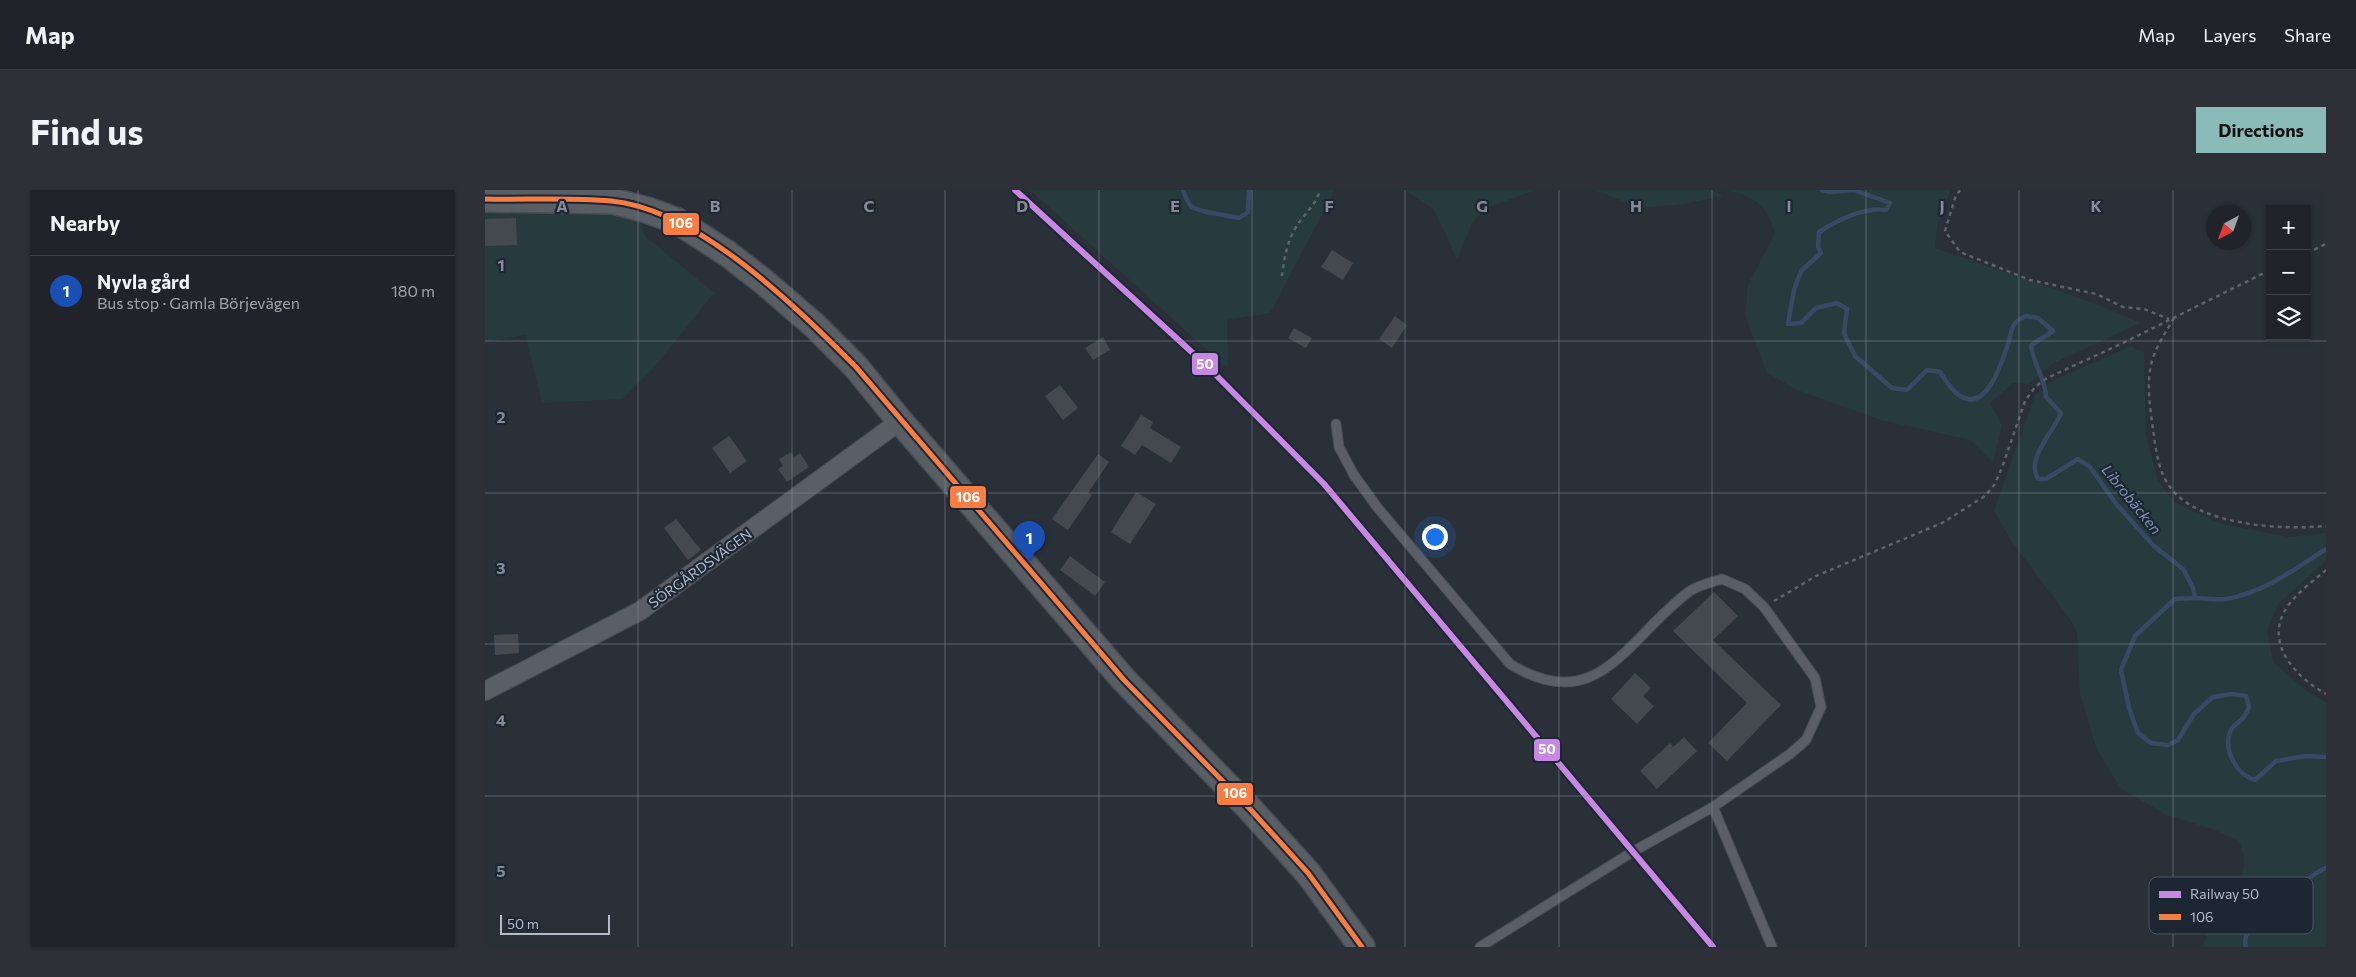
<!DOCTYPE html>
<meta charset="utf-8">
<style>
body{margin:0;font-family:Commissioner,sans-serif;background:#2d3036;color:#f1f3f6}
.controls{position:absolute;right:15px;top:15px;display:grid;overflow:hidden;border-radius:0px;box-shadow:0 1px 4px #0004}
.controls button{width:45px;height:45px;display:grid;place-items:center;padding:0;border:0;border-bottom:1px solid #3d4147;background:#20242a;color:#f1f3f6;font:25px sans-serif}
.compass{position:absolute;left:1721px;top:15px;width:45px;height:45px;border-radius:50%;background:#20242a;box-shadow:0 1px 4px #0004;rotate:221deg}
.scale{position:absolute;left:15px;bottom:12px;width:110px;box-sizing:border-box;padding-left:5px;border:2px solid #b4bcc9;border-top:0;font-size:14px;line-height:18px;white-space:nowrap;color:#b4bcc9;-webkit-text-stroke:4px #1d2633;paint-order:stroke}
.you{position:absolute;left:949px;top:346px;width:18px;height:18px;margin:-12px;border:4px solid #fff;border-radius:50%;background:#1a73e8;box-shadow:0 0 0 8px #1a73e833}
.badge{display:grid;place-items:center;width:32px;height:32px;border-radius:50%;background:#8bbbb9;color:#fff;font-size:16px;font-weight:700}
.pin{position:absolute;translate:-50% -41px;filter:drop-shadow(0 1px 2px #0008)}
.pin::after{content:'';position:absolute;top:26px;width:18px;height:15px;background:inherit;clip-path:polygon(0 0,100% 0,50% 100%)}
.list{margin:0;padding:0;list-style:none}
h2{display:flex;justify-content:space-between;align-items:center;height:65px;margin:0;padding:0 20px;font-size:21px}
h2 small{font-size:16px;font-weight:400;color:#a2a4a8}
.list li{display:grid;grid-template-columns:32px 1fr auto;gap:15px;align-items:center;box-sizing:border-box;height:70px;padding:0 20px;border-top:1px solid #3d4147}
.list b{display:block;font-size:19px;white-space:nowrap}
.list p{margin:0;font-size:16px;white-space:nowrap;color:#a2a4a8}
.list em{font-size:16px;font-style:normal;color:#a2a4a8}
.icon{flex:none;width:28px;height:28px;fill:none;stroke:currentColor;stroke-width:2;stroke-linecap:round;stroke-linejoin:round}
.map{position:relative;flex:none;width:1841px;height:757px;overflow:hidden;border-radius:0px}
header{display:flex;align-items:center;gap:30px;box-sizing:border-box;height:70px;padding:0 25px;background:#20242a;border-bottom:1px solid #3d4147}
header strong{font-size:24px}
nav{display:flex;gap:28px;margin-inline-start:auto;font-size:18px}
.intro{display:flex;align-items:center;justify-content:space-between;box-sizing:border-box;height:120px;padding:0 30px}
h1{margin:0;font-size:35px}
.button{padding:12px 22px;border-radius:0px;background:#8bbbb9;color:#111;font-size:18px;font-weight:700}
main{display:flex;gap:30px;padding:0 30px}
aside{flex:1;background:#20242a;border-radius:0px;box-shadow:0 1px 4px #0004}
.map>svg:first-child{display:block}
.green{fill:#273a3e}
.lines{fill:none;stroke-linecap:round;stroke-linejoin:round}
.stream{stroke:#384963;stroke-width:4.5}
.building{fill:#444950}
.lane-casing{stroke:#484c53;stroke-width:11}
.street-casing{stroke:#484c53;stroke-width:20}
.secondary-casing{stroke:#484c53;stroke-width:28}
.path{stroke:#5d636a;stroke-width:2.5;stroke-dasharray:4 4;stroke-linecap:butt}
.lane{stroke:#5a5e66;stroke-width:9}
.street{stroke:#5a5e66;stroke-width:18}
.secondary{stroke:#595d64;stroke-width:25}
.bus-1-casing{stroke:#1d2633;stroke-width:9}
.bus-1{stroke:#f77d43;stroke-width:5}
.rail-1-casing{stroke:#1d2633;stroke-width:10}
.rail-1{stroke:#c787e3;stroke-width:6}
.grid{fill:none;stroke:#848b96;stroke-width:1;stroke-opacity:0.55}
.labels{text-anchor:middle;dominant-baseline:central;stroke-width:4.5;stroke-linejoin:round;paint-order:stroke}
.street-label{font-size:14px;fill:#b4bcc9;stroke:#1d2633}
.water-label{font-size:15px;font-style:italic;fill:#7c92b1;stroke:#1d2633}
.key{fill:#1d2633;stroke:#4a5360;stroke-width:1}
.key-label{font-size:14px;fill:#b4bcc9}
.grid-label{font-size:16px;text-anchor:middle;font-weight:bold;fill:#848b96;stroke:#1d2633;stroke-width:4.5;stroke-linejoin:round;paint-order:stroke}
.line-badge{stroke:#1d2633;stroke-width:2}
.badge-label{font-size:14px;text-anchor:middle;font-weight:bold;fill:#fff}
</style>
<header>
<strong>Map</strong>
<nav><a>Map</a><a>Layers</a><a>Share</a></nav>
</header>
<div class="intro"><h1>Find us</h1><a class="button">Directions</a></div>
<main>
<aside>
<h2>Nearby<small></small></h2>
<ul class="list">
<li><span class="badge" style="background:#1a4fb4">1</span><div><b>Nyvla gård</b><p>Bus stop · Gamla Börjevägen</p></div><em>180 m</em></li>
</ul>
</aside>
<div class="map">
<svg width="1841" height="757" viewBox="0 0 1841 757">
<rect width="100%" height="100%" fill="#2a3038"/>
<path class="green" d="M545,0H850L785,123L742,130L743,179Z
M919,0H1050L999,19L987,34L972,70L949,19Z
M1110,0H1228L1238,6L1200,14L1155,18Z
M1244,0H1466L1452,35L1450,58L1606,112L1655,133L1567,174L1544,194L1528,193L1505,213L1517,235L1508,273L1486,250L1396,230L1312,200L1282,183L1260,126L1263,94L1290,44C1281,14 1273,9 1244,0Z
M0,14L155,26L159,45L229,103L167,180L137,209L57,213L40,145L0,152Z
M1646,156L1659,163L1661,245L1673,291L1689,312L1736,334L1804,347L1841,343V371L1793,414L1782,441L1788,472L1820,500L1841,512V757H1718C1722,745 1725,731 1732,720C1747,694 1769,688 1754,651L1727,639L1682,625L1636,599L1612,560L1595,504L1592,443L1587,432L1527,352L1509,321L1550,205L1571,189Z"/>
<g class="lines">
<path class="stream" d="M698,0C700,5 702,11 705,15C710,22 743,25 754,28L763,22L764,0
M1337,0L1345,2L1369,0L1405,13L1401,20C1378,17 1353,30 1334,42L1333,57L1336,63L1316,81L1309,100L1303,134L1316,133L1331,118L1352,113L1362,119L1359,143L1370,166L1407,198L1422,200L1442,180L1455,182C1460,190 1466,200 1475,206C1501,222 1516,175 1522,157C1525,150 1525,141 1529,135C1532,130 1536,128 1541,126L1553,128L1568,141C1561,147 1553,149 1546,156C1549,176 1561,190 1561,207L1576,223C1569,241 1540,269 1553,289H1561L1593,269L1605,277L1632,315L1669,356L1698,379L1708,398L1710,408L1690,409L1650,446L1636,480L1644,518L1653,543L1666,553L1683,555L1693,550L1709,524L1728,507L1747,504L1761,506L1764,517C1762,521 1760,527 1756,530C1753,533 1749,535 1747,538C1736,557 1751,585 1770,590L1791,571L1821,566L1841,567
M1710,408C1720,408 1731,410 1741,409C1778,403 1810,379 1841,359
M1761,757C1759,752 1761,743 1765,739C1775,728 1829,681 1841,678"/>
</g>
<path class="building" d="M31,28L32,55L0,56V29Z
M847,60L868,73L858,90L836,77Z
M910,126L922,135L907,158L894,149Z
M809,138L827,148L821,158L803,148Z
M618,147L625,160L608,170L600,158Z
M575,195L593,218L578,230L560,206Z
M656,225L668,232L665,238L696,257L686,273L657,255L650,265L636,256Z
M244,246L262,271L245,283L227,258Z
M306,262L309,267L315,263L324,277L302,292L293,279L298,276L294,269Z
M613,264L624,272L603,303L607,305L583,340L567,329Z
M651,302L671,314L645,354L626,342Z
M191,329L216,360L203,370L179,338Z
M585,366L620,392L610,406L575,380Z
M1229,402L1253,426L1228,450L1296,515L1242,571L1223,553L1262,513L1188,441Z
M33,444L34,463L10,465L9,445Z
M1150,483L1166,498L1158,506L1169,516L1152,534L1126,509Z
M1199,547L1212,561L1172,599L1155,581L1185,553L1188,557Z"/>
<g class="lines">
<g class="lane-casing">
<path id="lane" d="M851,234L854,257L869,285L892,317L1025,474C1114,529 1143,446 1205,401C1214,395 1227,392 1237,389L1260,399L1279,417L1330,488L1336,517L1321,550L1305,564L1228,617L1149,661L995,757
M1228,617L1287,757"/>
</g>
<g class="street-casing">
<path id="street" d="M0,501L155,421L415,231"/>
</g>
<g class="secondary-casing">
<path id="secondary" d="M0,9L127,11L162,20L192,31L243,64L279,92L329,135L371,177L415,231L639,490L765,619L823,683L877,757"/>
</g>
<path class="path" d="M1475,0L1470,8L1460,41L1475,62L1545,90L1611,104L1638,117L1659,119L1684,129
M1822,63L1841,54
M797,86C799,69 802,52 811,37C819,24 831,15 835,0
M1689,128C1682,140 1674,152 1669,165C1660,188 1665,215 1668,240C1671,259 1673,281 1685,297C1713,336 1797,340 1841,336
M1841,380C1826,393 1807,406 1798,424C1782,458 1814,489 1841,504
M1289,411L1331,386L1457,333L1500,306L1510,294L1519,272L1540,211L1550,197L1562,188L1638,153L1785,80"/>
<use href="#lane" class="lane"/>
<use href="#street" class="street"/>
<use href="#secondary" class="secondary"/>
<g class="bus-1-casing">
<path id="bus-1" d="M0,9C41,10 84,7 126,11C213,19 311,117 371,177L639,490L765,619L823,683L877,757"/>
</g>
<use href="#bus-1" class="bus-1"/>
<g class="rail-1-casing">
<path id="rail-1" d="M530,0L723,177L839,294L1228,757"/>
</g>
<use href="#rail-1" class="rail-1"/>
</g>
<path class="grid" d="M153,0V757M307,0V757M460,0V757M614,0V757M767,0V757M920,0V757M1074,0V757M1227,0V757M1381,0V757M1534,0V757M1688,0V757M0,151H1841M0,303H1841M0,454H1841M0,606H1841"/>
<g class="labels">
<g class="street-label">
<text transform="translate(215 378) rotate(-36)">SÖRGÅRDSVÄGEN</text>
</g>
<g class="water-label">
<text transform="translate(1647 309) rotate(51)">Librobäcken</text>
</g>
</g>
<rect x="1664" y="687" width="164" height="57" rx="8" class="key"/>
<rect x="1674" y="701" width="22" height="7" fill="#c787e3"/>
<rect x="1674" y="724" width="22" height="6" fill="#f77d43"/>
<g class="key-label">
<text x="1705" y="709">Railway 50</text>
<text x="1705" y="732">106</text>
</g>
<g class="grid-label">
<text x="77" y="22">A</text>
<text x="230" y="22">B</text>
<text x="384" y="22">C</text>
<text x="537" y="22">D</text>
<text x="690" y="22">E</text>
<text x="844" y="22">F</text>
<text x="997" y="22">G</text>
<text x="1151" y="22">H</text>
<text x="1304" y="22">I</text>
<text x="1457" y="22">J</text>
<text x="1611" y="22">K</text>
<text x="16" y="81">1</text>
<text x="16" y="233">2</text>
<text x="16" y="384">3</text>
<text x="16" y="536">4</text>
<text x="16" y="687">5</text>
</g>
<g class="line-badge">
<rect x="177" y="22" width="38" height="24" rx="5" fill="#f77d43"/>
<rect x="706" y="162" width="28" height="24" rx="5" fill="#c787e3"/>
<rect x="464" y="295" width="38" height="24" rx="5" fill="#f77d43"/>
<rect x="1048" y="548" width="28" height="24" rx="5" fill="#c787e3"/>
<rect x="731" y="592" width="38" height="24" rx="5" fill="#f77d43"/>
</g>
<g class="badge-label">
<text x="196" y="38">106</text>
<text x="720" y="179">50</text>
<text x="483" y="312">106</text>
<text x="1062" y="564">50</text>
<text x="750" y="608">106</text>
</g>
</svg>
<div class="controls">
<button>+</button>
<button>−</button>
<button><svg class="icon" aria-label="layers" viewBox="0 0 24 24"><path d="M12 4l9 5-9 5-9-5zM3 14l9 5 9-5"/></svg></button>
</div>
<svg class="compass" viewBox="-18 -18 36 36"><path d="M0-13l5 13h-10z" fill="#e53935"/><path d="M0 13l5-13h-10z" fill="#a2a4a8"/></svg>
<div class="scale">50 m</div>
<div class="you"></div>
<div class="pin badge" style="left:544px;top:372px;background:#1a4fb4">1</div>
</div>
</main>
